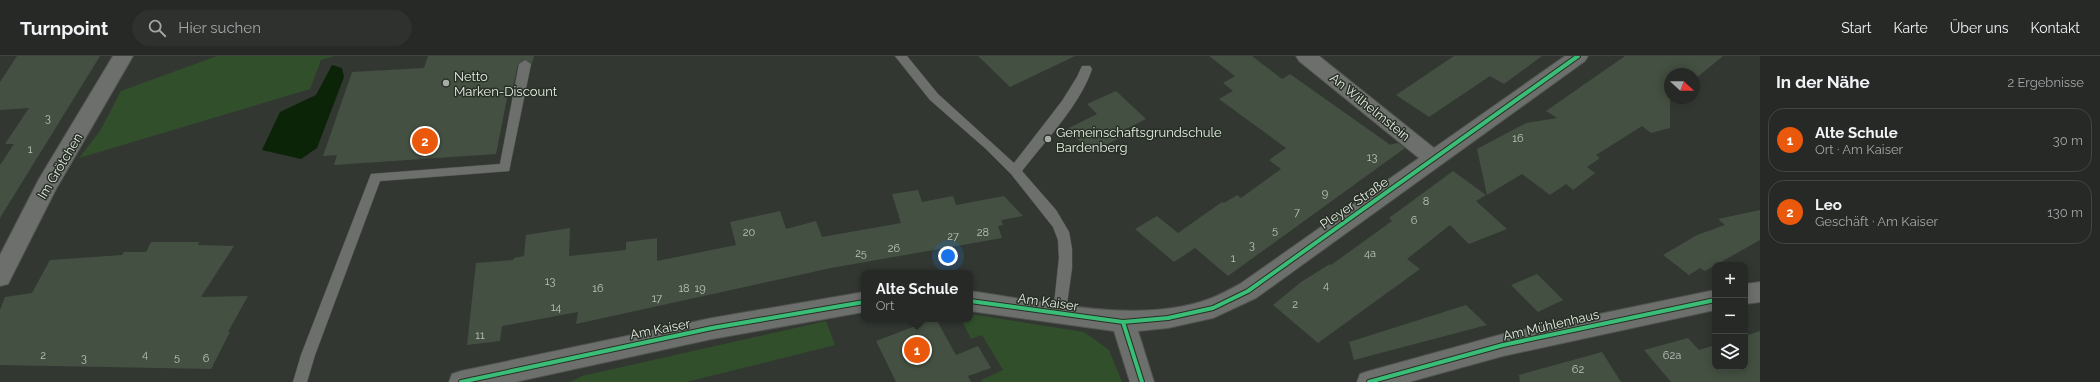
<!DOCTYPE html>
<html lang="de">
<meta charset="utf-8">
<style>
body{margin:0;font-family:Raleway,sans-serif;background:#2e312e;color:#f1f3f6}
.controls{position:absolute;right:12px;bottom:12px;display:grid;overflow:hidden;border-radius:8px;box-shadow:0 2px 10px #0003}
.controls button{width:36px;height:36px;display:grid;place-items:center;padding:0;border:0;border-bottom:1px solid #424543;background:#262926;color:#f1f3f6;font:20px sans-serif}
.compass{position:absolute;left:1664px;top:12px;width:36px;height:36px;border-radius:50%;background:#262926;box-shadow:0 2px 10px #0003;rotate:111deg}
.you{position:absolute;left:948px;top:200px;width:14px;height:14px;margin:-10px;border:3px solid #fff;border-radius:50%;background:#1a73e8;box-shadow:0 0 0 6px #1a73e833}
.badge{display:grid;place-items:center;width:26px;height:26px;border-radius:50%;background:#ea580c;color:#fff;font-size:13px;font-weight:700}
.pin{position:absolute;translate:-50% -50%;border:2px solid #fff;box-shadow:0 1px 4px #0006}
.popup{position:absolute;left:861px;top:214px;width:112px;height:52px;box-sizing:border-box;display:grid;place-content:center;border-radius:8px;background:#262926;filter:drop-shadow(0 1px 3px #0005);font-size:13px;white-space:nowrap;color:#a4a6a7}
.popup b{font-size:15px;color:#f1f3f6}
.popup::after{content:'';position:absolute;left:50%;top:100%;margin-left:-8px;border:8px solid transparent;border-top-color:#262926}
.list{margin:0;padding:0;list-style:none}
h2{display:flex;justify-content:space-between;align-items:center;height:52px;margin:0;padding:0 16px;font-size:17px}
h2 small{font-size:13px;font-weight:400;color:#a4a6a7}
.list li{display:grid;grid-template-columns:26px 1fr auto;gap:12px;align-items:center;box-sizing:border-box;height:64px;margin:0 8px 8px;padding:0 8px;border:1px solid #424543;border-radius:16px}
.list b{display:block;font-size:15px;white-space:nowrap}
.list p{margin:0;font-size:13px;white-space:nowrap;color:#a4a6a7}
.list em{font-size:13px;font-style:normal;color:#a4a6a7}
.icon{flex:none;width:22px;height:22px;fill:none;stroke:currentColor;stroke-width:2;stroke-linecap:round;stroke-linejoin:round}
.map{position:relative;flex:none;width:1760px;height:326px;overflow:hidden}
header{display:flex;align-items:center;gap:24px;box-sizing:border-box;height:56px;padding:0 20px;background:#262926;border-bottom:1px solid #424543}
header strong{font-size:19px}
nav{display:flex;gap:22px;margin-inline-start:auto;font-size:14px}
.search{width:280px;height:36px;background:#2e312e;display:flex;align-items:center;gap:10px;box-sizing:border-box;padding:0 14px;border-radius:22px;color:#a4a6a7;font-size:15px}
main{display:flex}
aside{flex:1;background:#262926}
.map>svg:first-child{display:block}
.green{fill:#324f2c}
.water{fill:#0b2407}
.building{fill:#445042}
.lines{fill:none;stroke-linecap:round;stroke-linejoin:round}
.service-casing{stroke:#50534f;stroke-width:1}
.minor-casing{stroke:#50534f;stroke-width:2}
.service{fill:#6d6f6d;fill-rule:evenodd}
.minor{fill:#6d6f6d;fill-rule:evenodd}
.cycleway-casing{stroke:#273025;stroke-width:6}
.cycleway{stroke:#3abd76;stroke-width:4}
.poi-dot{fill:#a7aca6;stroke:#273025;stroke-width:1.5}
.labels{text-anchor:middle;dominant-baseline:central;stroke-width:3;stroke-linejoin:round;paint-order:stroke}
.number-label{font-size:11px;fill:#bec4bc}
.poi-label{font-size:13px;fill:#e6ebe4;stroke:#273025;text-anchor:start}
.street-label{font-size:13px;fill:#e6ebe4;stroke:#273025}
</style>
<header>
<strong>Turnpoint</strong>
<div class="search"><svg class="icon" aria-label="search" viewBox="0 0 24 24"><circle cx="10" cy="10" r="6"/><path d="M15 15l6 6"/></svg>Hier suchen</div>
<nav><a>Start</a><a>Karte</a><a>Über uns</a><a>Kontakt</a></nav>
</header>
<main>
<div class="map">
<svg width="1760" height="326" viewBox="0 0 1760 326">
<rect width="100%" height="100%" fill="#323732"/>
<path class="green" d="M217,0H335L321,4L310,33L79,102L100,75L121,35Z
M970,258L1084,276L1109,294L1122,326H982L981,324L1003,314L982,279L971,283L961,263H970Z
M826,265L835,289L686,326H570L582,320Z"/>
<path class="water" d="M332,9L342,12L344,21L317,92L301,103L262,94L280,56L316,39Z"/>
<path class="building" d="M17,0H100L0,162V109L14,88H5L29,52L0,54V26Z
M428,0H534L532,8L524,3L518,8L513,31L509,32L496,98L334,109L337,99L323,100L352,16L424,12Z
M978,0H1075L1010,31Z
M1209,0H1252L1282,23L1290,18L1389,88L1388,89L1398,87L1405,92L1228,220L1195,192L1174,206L1135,173L1157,160L1178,177L1222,146L1224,147L1237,139L1241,142L1281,113L1269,104L1286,92L1219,43L1233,35L1223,27L1235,20Z
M1454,0H1542L1504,28L1490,20L1429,61L1396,39Z
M1625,0H1723L1694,24V18H1670V42H1672L1670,44V72L1651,77L1642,70L1596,99L1600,102L1587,111L1595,117L1573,134L1566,128L1550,139L1522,118L1487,139L1477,93L1526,67L1557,62L1546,55Z
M1116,35L1146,63L1118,77L1122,81L1091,96L1067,73L1097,58L1087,48Z
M1453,115L1486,139L1476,145L1507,173L1469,188L1450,169L1407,203L1420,213L1318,287L1273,249L1301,226L1330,208L1331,209L1392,165L1389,162Z
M918,134L922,146L953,140L956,149L1004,140L1023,160L1001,164L1003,169L998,170L1002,182L831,212L576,268L578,256L502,270L500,285L467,289L476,207L513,204L514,202L524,200L526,179L570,172L569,200L626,194V186L657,182V205L736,189L730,166L780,155L786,173L816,165L822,181L901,167L892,138Z
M1760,154V184L1705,215L1700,212L1689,219L1663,199L1697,179L1725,169L1718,163Z
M151,186H199L198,189L234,190L201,241L248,240L228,276H230L211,313L0,309V254L5,241L32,237L50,204L122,199L124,196H146Z
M1537,218L1563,244L1538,256L1511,229Z
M1466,249L1487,269L1354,304L1349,286Z
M934,263H936L956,299L978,290L991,312L968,320L971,326H896L876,285Z
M1760,275V326H1671L1644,294L1688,282L1699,294L1715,289V311H1745V280Z
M1602,296L1621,326H1520L1519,319Z"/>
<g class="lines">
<g class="service-casing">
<path id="service" d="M895,0H907L938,38L1014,107L1062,45L1077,21L1082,10H1090L1092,13C1080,49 1045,85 1022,115L1056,154L1069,176L1072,193V212L1065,262L1060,264L1055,262L1053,258L1059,202L1058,184L1053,171L1011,118L986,93L930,44Z
M525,4L531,8L509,115L380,125L315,299L307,326H293L301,299L371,118L500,108L519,8Z"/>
</g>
<g class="minor-casing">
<path id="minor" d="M113,0H133L56,133L8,228L0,230V199L39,123Z
M1296,0H1319L1434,92L1565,0H1588L1585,5L1256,242L1213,262L1168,272L1138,275L1154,326H1130L1114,275L970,255V235C1043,245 1139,269 1209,243C1220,239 1230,233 1240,228L1419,102L1299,5Z
M1760,226V246L1745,248V228Z
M1715,234V254L1503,300L1409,326H1357L1360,318L1369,315L1503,278Z
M864,236V256L712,283L515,326H449L452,318L461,315L712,262Z"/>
</g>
<use href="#service" class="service"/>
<use href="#minor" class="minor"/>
<g class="cycleway-casing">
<path id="cycleway" d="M970,245L1123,266L1168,262L1213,252L1248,235L1578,0
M1123,266L1142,326
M461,326L712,272L864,246
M1369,326L1503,289L1715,244"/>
</g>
<use href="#cycleway" class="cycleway"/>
</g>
<g class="poi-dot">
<circle cx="446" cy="27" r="4"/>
<circle cx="1048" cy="83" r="4"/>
</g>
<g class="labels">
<g class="number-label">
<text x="48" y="62">3</text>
<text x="1518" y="82">16</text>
<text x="30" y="93">1</text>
<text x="1372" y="101">13</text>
<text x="1325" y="137">9</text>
<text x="1426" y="145">8</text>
<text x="1297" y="156">7</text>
<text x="1414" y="164">6</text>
<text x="1275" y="174">5</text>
<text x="749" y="176">20</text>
<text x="983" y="176">28</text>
<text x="953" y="180">27</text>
<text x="1252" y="189">3</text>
<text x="894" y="192">26</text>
<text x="861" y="197">25</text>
<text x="1370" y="197">4a</text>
<text x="1233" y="202">1</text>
<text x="550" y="225">13</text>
<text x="1326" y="229">4</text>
<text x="598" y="232">16</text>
<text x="684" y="232">18</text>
<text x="700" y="232">19</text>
<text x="657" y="242">17</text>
<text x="1295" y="248">2</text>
<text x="556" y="251">14</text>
<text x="480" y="279">11</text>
<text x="145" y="298">4</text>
<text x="43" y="299">2</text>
<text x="1672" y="299">62a</text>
<text x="177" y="301">5</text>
<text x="84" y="302">3</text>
<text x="206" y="302">6</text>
<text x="1578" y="313">62</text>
</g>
<g class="poi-label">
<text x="454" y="20">Netto<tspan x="454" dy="15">Marken-Discount</tspan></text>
<text x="1056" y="76">Gemeinschaftsgrundschule<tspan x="1056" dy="15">Bardenberg</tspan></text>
</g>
<g class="street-label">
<text transform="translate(1370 51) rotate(39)">An Wilhelmstein</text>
<text transform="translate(60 110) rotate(-59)">Im Grötchen</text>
<text transform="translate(1354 147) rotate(-35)">Pleyer Straße</text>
<text transform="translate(1048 246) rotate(8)">Am Kaiser</text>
<text transform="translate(1551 269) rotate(-13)">Am Mühlenhaus</text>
<text transform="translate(660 273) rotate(-11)">Am Kaiser</text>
</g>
</g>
</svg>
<div class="controls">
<button>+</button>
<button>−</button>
<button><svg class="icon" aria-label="layers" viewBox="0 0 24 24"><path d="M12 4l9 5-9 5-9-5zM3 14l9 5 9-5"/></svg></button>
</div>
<svg class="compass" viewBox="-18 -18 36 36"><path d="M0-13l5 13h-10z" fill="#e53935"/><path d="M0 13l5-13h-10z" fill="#a4a6a7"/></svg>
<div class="you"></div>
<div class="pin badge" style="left:917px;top:294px">1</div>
<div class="popup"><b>Alte Schule</b>Ort</div>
<div class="pin badge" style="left:425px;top:85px">2</div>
</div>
<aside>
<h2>In der Nähe<small>2 Ergebnisse</small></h2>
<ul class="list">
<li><span class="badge">1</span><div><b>Alte Schule</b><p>Ort · Am Kaiser</p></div><em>30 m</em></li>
<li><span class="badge">2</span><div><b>Leo</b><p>Geschäft · Am Kaiser</p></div><em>130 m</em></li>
</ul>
</aside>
</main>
